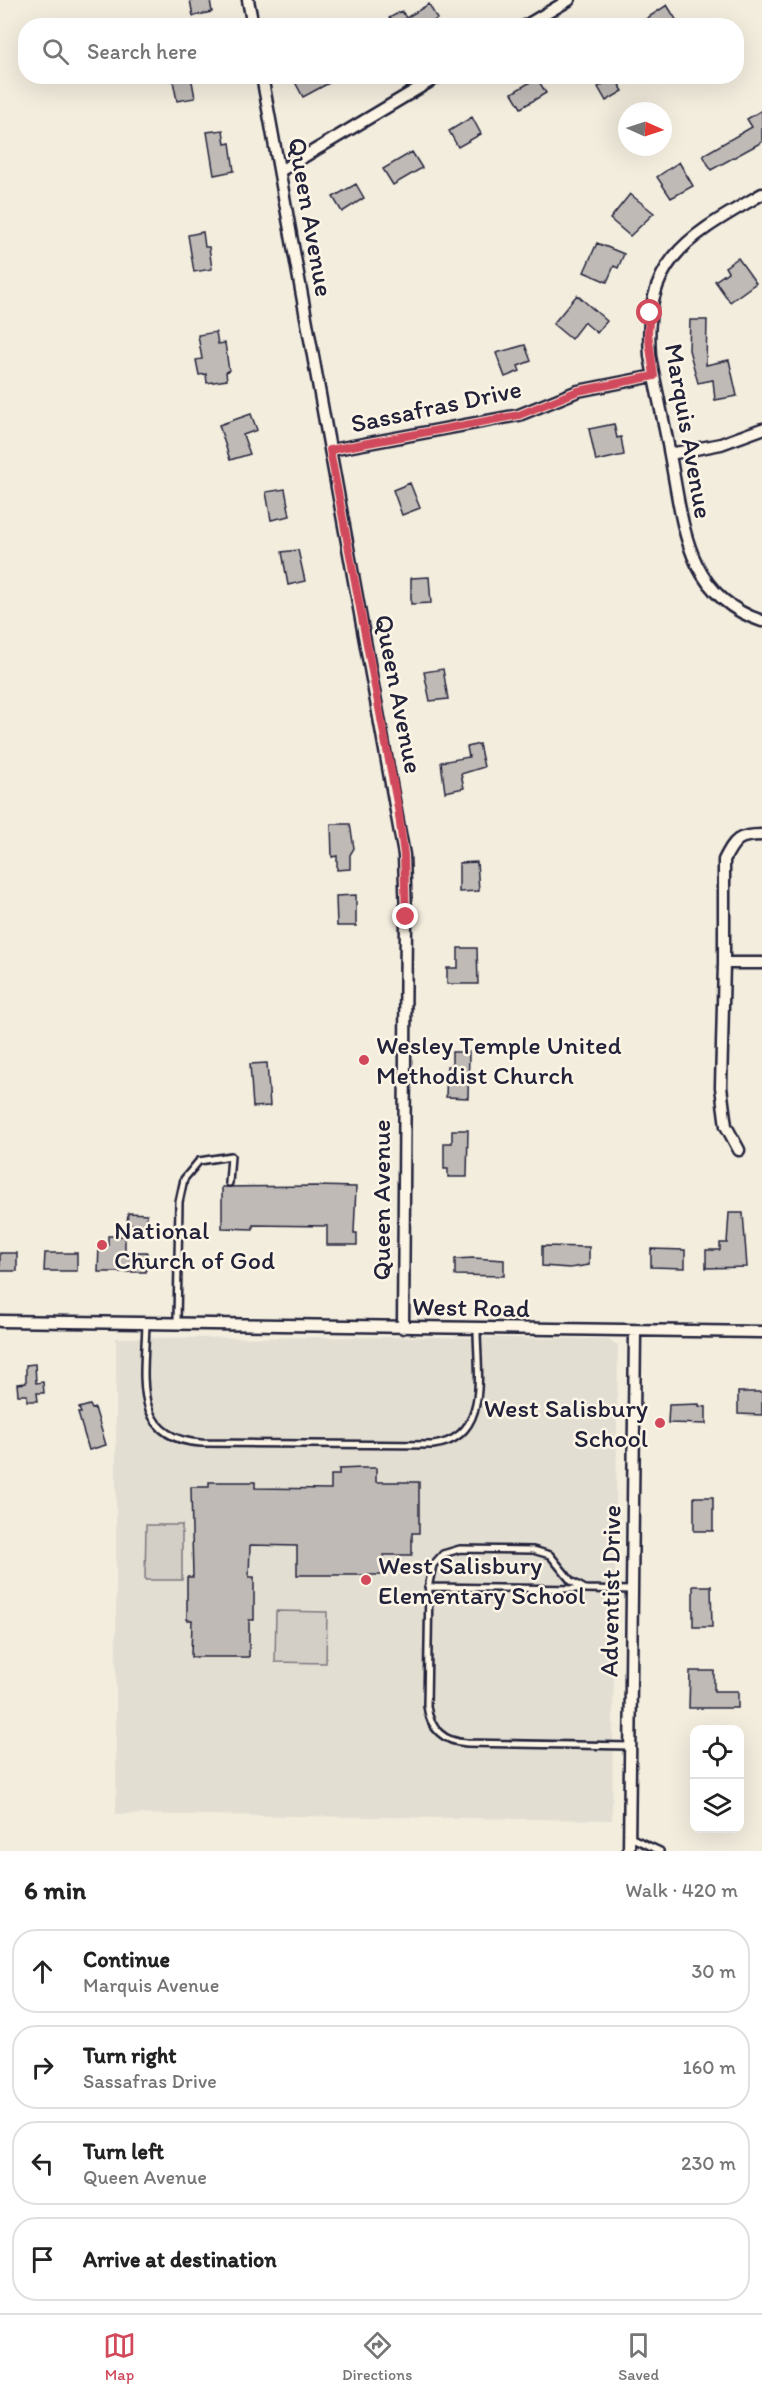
<!DOCTYPE html>
<meta charset="utf-8">
<style>
body{margin:0;font-family:Itim,sans-serif;background:#f6f6f6;color:#222}
.controls{position:absolute;right:18px;bottom:18px;display:grid;overflow:hidden;border-radius:12px;box-shadow:0 6px 24px #0002}
.controls button{width:54px;height:54px;display:grid;place-items:center;padding:0;border:0;border-bottom:2px solid #e0e0e0;background:#fff;color:#222;font:30px sans-serif}
.compass{position:absolute;left:618px;top:102px;width:54px;height:54px;border-radius:50%;background:#fff;box-shadow:0 6px 24px #0002;rotate:93deg}
.stop{position:absolute;width:18px;height:18px;margin:-14px;border:4px solid #d1495b;border-radius:50%;background:#fff}
.stop.end{background:#d1495b;border-color:#fff;box-shadow:0 2px 6px #0008}
.list{margin:0;padding:0;list-style:none}
h2{display:flex;justify-content:space-between;align-items:center;height:78px;margin:0;padding:0 24px;font-size:26px}
h2 small{font-size:20px;font-weight:400;color:#767676}
.list li{display:grid;grid-template-columns:39px 1fr auto;gap:18px;align-items:center;box-sizing:border-box;height:84px;margin:0 12px 12px;padding:0 12px;border:2px solid #e0e0e0;border-radius:24px}
.list b{display:block;font-size:22px;white-space:nowrap}
.list p{margin:0;font-size:20px;white-space:nowrap;color:#767676}
.list em{font-size:20px;font-style:normal;color:#767676}
.icon{flex:none;width:33px;height:33px;fill:none;stroke:currentColor;stroke-width:2;stroke-linecap:round;stroke-linejoin:round}
.map{position:relative;flex:none;width:762px;height:1851px;overflow:hidden}
.search{position:absolute;background:#fff;box-shadow:0 6px 24px #0002;left:18px;right:18px;top:18px;height:66px;display:flex;align-items:center;gap:15px;box-sizing:border-box;padding:0 21px;border-radius:24px;color:#767676;font-size:22px}
.sheet{height:462px;background:#fff}
nav{display:flex;justify-content:space-around;align-items:center;box-sizing:border-box;height:84px;border-top:2px solid #e0e0e0;background:#fff;font-size:16px;color:#767676}
nav a{display:grid;justify-items:center;gap:3px}
nav .on{color:#d1495b}
.map>svg:first-child{display:block}
.built{fill:#e3ded2}
.green{fill:#d4cfc6;stroke:#7b7880;stroke-width:1.5}
.building{fill:#bfbab6;stroke:#22223b;stroke-width:1.5}
.lines{fill:none;stroke-linecap:round;stroke-linejoin:round}
.service-casing{stroke:#22223b;stroke-width:10}
.minor-casing{stroke:#22223b;stroke-width:15}
.service{stroke:#fcf5e5;stroke-width:5}
.minor{stroke:#fcf5e5;stroke-width:10}
.route{stroke:#d1495b;stroke-width:8}
.poi-dot{fill:#d1495b;stroke:#fcf5e5;stroke-width:2}
.labels{text-anchor:middle;dominant-baseline:central;stroke-width:5;stroke-linejoin:round;paint-order:stroke}
.street-label{font-size:26px;fill:#22223b;stroke:#fcf5e5}
.poi-label{font-size:26px;fill:#22223b;stroke:#fcf5e5;text-anchor:start}
</style>
<div class="map">
<svg width="762" height="1851" viewBox="0 0 762 1851">
<rect width="100%" height="100%" fill="#f3edde"/>
<filter id="ink" filterUnits="userSpaceOnUse"><feTurbulence type="fractalNoise" baseFrequency=".0167" numOctaves="2"/><feDisplacementMap in="SourceGraphic" scale="12" xChannelSelector="R" yChannelSelector="G"/><feConvolveMatrix kernelMatrix="1 2 1 2 8 2 1 2 1" color-interpolation-filters="sRGB"/></filter>
<g filter="url(#ink)">
<path class="built" d="M426,1337L606,1339L618,1345L612,1820L116,1814V1338Z"/>
<path class="green" d="M146,1525H182V1580H145Z
M276,1611L327,1612L326,1663L275,1662Z"/>
<path class="building" d="M190,0H210L212,12L193,16Z
M429,4L437,19L426,26H392L389,18L402,11L406,18Z
M667,5L677,21L670,26H635Z
M172,76H191L195,98L177,101Z
M305,76H342L303,97L295,82Z
M597,76H614L623,91L606,101L598,87L602,85Z
M537,78L546,93L521,108L512,93Z
M762,110V142L711,170L703,155L752,127L747,119Z
M472,117L481,134L458,147L449,131Z
M223,130L225,144L230,143L234,171L214,175L207,132Z
M412,152L422,168L393,185L383,169Z
M679,162L693,186L671,198L657,177Z
M356,184L364,198L342,212L333,197Z
M630,194L654,213L630,236L610,219Z
M203,232L205,247H209L212,269L194,272L188,235Z
M597,243L624,254L618,268L614,266L607,282L584,272Z
M738,258L756,283L730,302L715,281L728,272L725,267Z
M577,295L607,321L597,333L584,322L571,339L553,324Z
M690,320H707L706,365L729,360L737,396L715,400L713,380L698,383L689,350Z
M216,332L218,344L225,343L229,371L226,372L227,380L207,383L206,374L199,375L196,360L202,359L198,335Z
M525,345L531,361L518,366L520,371L505,377L496,353Z
M251,414L257,430L243,435L250,454L230,460L219,425Z
M614,424L617,438L621,437L624,455L596,461L589,429Z
M410,483L420,508L402,515L393,490Z
M285,489L290,516L271,520L266,492Z
M298,550L305,581L288,585L282,552Z
M429,577L431,603L411,604V578Z
M443,669L448,699L430,701L424,672Z
M479,744L484,767L461,774L464,788L445,792L441,762L469,757L467,747Z
M331,824H350L354,848L350,855V869L337,870V856L332,857Z
M477,862L479,891L459,892V863Z
M356,895V926H337L336,896Z
M458,948H477L478,984H447V968H458Z
M452,1052H469L468,1098L446,1097L447,1066H452Z
M267,1063L270,1106L253,1107L250,1064Z
M452,1130H468L467,1177H448V1169H444V1143H452Z
M318,1186L356,1187L354,1233H357V1245H327V1226L253,1225V1229L222,1228V1187Z
M128,1213L147,1214V1225L127,1224Z
M729,1213H743L747,1267L706,1268V1250H720V1243H727Z
M108,1236H125V1252H147L146,1272H98L99,1245H108Z
M542,1246L589,1247V1265L570,1268L542,1266Z
M651,1249L685,1250V1268L651,1267Z
M0,1253H17V1271H0Z
M45,1253H77V1271H44Z
M473,1258L504,1260V1276L455,1275V1259Z
M35,1364L36,1383L43,1382L44,1393H37L38,1401H27V1395H18L17,1384L26,1383V1365Z
M738,1392H762V1415L738,1414Z
M699,1404V1406L706,1407V1424L668,1423L669,1405Z
M90,1405L92,1409L95,1408L106,1445L89,1450L78,1413H81L79,1408Z
M363,1468H376V1482H419V1533H412V1555H384L383,1575H297V1546L250,1545L249,1577H254V1620H249V1657H191L192,1620H187V1577H193L191,1487H209V1482H255V1488L331,1489V1475H339V1469Z
M694,1497H713V1531H694Z
M693,1586H711L712,1627H693Z
M690,1671H714V1691H738V1708H689Z"/>
<g class="lines">
<g class="service-casing">
<path id="service" d="M146,1323C145,1373 130,1439 201,1443L433,1445C491,1438 477,1371 477,1330
M177,1323L179,1202L184,1179L199,1161L231,1156L229,1183
M428,1587L580,1589
M630,1746L467,1743C444,1742 430,1729 427,1706L429,1583L433,1565L443,1554L460,1549L533,1550L550,1555L571,1581L585,1589L632,1590
M630,1837L660,1851"/>
</g>
<g class="minor-casing">
<path id="minor" d="M248,0L253,26
M525,26L569,0
M262,76L404,855L406,917L403,1328
M280,171L439,76
M762,194C688,237 643,259 650,356C656,389 664,422 670,455C683,521 685,596 762,621
M331,450L519,415L578,391L654,376
M670,454L721,444L762,429
M724,963V860C735,839 738,835 762,835
M739,1150L726,1126L721,1087L724,963H762
M0,1321L762,1332
M629,1851L635,1332"/>
</g>
<use href="#service" class="service"/>
<use href="#minor" class="minor"/>
</g>
</g>
<g class="lines" filter="url(#ink)">
<path class="route" d="M406,917L404,855L398,808L330,450L519,415L578,391L654,376L648,333L650,313"/>
</g>
<g class="poi-dot">
<circle cx="364" cy="1060" r="6"/>
<circle cx="102" cy="1245" r="6"/>
<circle cx="660" cy="1423" r="6"/>
<circle cx="366" cy="1580" r="6"/>
</g>
<g class="labels">
<g class="street-label">
<text transform="translate(311 217) rotate(80)">Queen Avenue</text>
<text transform="translate(436 406) rotate(-12)">Sassafras Drive</text>
<text transform="translate(689 431) rotate(80)">Marquis Avenue</text>
<text transform="translate(399 694) rotate(79)">Queen Avenue</text>
<text transform="translate(381 1200) rotate(-90)">Queen Avenue</text>
<text transform="translate(471 1307) rotate(1)">West Road</text>
<text transform="translate(610 1591) rotate(-89)">Adventist Drive</text>
</g>
<g class="poi-label">
<text x="376" y="1045">Wesley Temple United<tspan x="376" dy="30">Methodist Church</tspan></text>
<text x="114" y="1230">National<tspan x="114" dy="30">Church of God</tspan></text>
<text x="648" y="1408" text-anchor="end">West Salisbury<tspan x="648" dy="30">School</tspan></text>
<text x="378" y="1565">West Salisbury<tspan x="378" dy="30">Elementary School</tspan></text>
</g>
</g>
</svg>
<div class="controls">
<button><svg class="icon" aria-label="locate" viewBox="0 0 24 24"><circle cx="12" cy="12" r="6"/><path d="M12 2v4M12 18v4M2 12h4M18 12h4"/></svg></button>
<button><svg class="icon" aria-label="layers" viewBox="0 0 24 24"><path d="M12 4l9 5-9 5-9-5zM3 14l9 5 9-5"/></svg></button>
</div>
<svg class="compass" viewBox="-18 -18 36 36"><path d="M0-13l5 13h-10z" fill="#e53935"/><path d="M0 13l5-13h-10z" fill="#767676"/></svg>
<div class="stop" style="left:650px;top:313px"></div>
<div class="stop end" style="left:406px;top:917px"></div>
<div class="search"><svg class="icon" aria-label="search" viewBox="0 0 24 24"><circle cx="10" cy="10" r="6"/><path d="M15 15l6 6"/></svg>Search here</div>
</div>
<section class="sheet">
<h2>6 min<small>Walk · 420 m</small></h2>
<ul class="list">
<li><svg class="icon" aria-label="ahead" viewBox="0 0 24 24"><path d="M12 20V5M6 11l6-6 6 6"/></svg><div><b>Continue</b><p>Marquis Avenue</p></div><em>30 m</em></li>
<li><svg class="icon" aria-label="right" viewBox="0 0 24 24"><path d="M7 20v-9h11M14 6l5 5-5 5"/></svg><div><b>Turn right</b><p>Sassafras Drive</p></div><em>160 m</em></li>
<li><svg class="icon" aria-label="left" viewBox="0 0 24 24"><path d="M17 20v-9H6M10 6l-5 5 5 5"/></svg><div><b>Turn left</b><p>Queen Avenue</p></div><em>230 m</em></li>
<li><svg class="icon" aria-label="arrive" viewBox="0 0 24 24"><path d="M6 21V4h12l-3 4 3 4H6"/></svg><div><b>Arrive at destination</b></div></li>
</ul>
</section>
<nav>
<a class="on"><svg class="icon" aria-label="map" viewBox="0 0 24 24"><path d="M3 6l6-2 6 2 6-2v14l-6 2-6-2-6 2zM9 4v14M15 6v14"/></svg>Map</a>
<a><svg class="icon" aria-label="directions" viewBox="0 0 24 24"><path d="M12 3l9 9-9 9-9-9zM9 14v-3h6M13 9l2 2-2 2"/></svg>Directions</a>
<a><svg class="icon" aria-label="saved" viewBox="0 0 24 24"><path d="M7 4h10v16l-5-4-5 4z"/></svg>Saved</a>
</nav>
